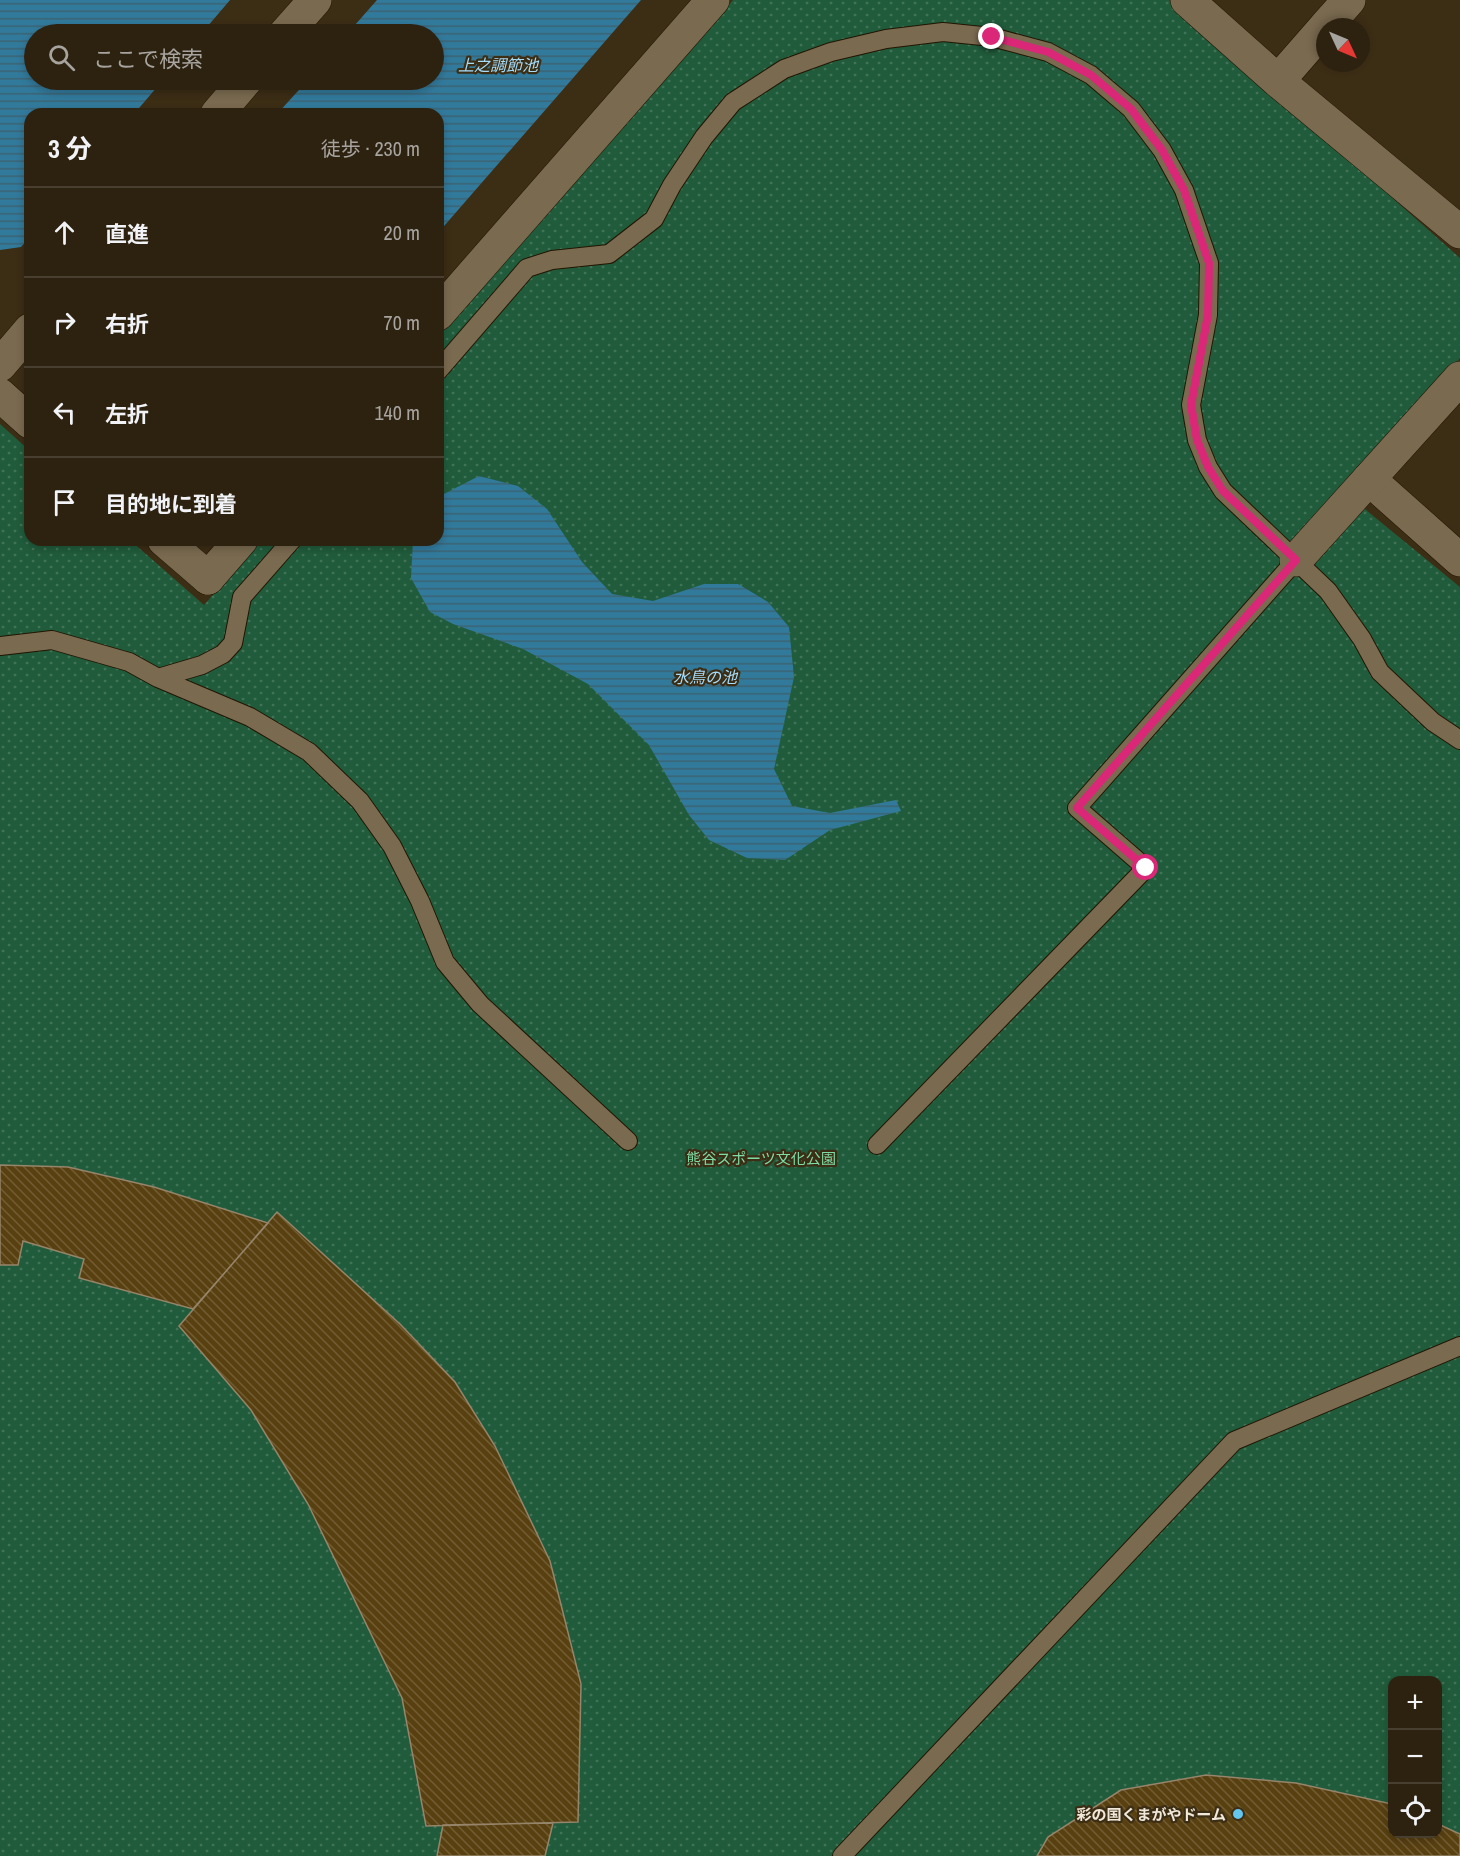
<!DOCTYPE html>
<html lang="ja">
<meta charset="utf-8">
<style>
body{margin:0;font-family:"Archivo Narrow","Noto Sans JP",sans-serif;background:#392f1e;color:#f1f3f6}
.controls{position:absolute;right:18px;bottom:18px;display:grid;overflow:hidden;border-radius:12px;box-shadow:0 3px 9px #0003}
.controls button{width:54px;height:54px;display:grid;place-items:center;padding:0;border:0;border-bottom:2px solid #483f30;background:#2d2210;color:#f1f3f6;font:30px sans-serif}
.compass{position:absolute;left:1316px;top:18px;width:54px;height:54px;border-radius:50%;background:#2d2210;box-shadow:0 3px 9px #0003;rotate:134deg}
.stop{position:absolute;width:18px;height:18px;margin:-14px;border:4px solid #db2777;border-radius:50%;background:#fff}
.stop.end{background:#db2777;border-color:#fff;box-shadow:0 2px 6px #0008}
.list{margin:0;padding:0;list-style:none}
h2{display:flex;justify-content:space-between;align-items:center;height:78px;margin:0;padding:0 24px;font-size:26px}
h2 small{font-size:20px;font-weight:400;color:#a7a49f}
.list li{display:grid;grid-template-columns:39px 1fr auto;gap:18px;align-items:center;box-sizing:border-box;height:90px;padding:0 24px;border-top:2px solid #483f30}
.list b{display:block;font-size:22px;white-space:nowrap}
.list em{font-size:20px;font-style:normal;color:#a7a49f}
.icon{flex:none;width:33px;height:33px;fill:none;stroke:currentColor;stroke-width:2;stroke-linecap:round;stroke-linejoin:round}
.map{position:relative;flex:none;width:1460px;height:1856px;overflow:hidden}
.search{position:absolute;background:#2d2210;box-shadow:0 3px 9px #0003;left:24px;top:24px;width:420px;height:66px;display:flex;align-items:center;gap:15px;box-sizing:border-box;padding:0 21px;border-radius:33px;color:#a7a49f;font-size:22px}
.panel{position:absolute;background:#2d2210;box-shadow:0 3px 9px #0003;left:24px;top:108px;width:420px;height:438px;border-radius:18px}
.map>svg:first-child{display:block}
.park{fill:url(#park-dots);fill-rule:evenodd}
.water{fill:url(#water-rules)}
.building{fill:url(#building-back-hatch);stroke:#96856b;stroke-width:1.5}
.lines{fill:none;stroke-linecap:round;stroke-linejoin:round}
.service-casing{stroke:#221500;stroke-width:20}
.minor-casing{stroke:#221500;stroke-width:34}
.tertiary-casing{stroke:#221500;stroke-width:34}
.service{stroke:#7a6a50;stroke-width:18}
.minor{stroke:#7a6a50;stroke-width:33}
.tertiary{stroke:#7a6a50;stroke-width:33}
.route{stroke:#db2777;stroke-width:8}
.poi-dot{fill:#64c5ee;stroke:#3c2d15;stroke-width:2}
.labels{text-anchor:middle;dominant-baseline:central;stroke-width:4.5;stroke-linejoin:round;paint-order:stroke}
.park-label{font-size:15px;fill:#7ddba5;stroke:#3c2d15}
.poi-label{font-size:15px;font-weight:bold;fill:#f1e8da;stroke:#3c2d15;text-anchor:end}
.water-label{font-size:16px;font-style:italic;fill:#a4dcfa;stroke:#3c2d15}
</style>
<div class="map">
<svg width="1460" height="1856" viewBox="0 0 1460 1856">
<defs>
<pattern id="park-dots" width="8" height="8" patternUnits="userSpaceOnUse" patternTransform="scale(1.5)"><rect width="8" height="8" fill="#205c3c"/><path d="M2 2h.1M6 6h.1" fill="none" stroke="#417358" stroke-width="1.8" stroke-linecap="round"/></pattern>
<pattern id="water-rules" width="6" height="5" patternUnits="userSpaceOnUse" patternTransform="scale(1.5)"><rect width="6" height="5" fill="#327a9c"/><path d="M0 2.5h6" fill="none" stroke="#3c6373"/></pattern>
<pattern id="building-back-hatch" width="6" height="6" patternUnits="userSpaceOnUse" patternTransform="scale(1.5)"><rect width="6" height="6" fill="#594011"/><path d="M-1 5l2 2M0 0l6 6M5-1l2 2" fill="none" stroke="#715c33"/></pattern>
</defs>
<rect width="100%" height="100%" fill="#3c2d15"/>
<path class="park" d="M733,0H1169L1460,258V358L1344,492L1460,587V1856H0V424L30,451V540H130L204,605L261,540H438V337ZM1392,1680H1438V1834H1392Z"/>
<path class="water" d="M0,0H230L201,34H34V80H163L134,114H30V237L21,247L0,250Z
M377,0H641L438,233V114H277L308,80H434V34H347Z
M479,476L518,486L547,509L582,562L612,594L653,601L704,584H738L768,602L789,627L794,677L774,769L792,806L830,813L896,800L901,811L830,830L785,860L747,858L709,840L689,815L649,745L588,684L523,649L453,624L430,612L411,578L413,540H438V497Z"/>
<path class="building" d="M0,1165L68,1167L154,1187L268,1223L193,1309L79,1278L84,1259L23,1241L18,1265H0Z
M277,1212L401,1325L455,1382L495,1446L550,1561L581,1684L578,1822L426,1826L402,1698L308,1504L251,1410L179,1326Z
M1206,1775L1296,1783L1392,1804V1834H1438V1824L1460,1834V1856H1037L1048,1837L1121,1790Z
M553,1823L545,1856H437L443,1825Z"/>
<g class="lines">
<g class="service-casing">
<path id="service" d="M438,371L527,268L552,260L609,254L654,219L672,185L704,137L733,102L784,69L831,52L886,39L943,32L992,37L1048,52L1091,75L1131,109L1162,150L1184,190L1209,263L1208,315L1191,405L1197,440L1208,467L1223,491L1328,591L1362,639L1380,672L1433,722L1460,740
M0,646L52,640L129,662L158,678L202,665L223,654L233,643L242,597L292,540
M158,678L250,717L309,752L360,801L392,846L420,901L445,962L480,1004L628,1141
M877,1145L1146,868L1077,808L1296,560
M842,1856L1234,1441L1460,1346"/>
</g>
<g class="minor-casing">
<path id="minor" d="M1187,0L1278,81L1460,232
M1325,27L1349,0
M285,34L315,0
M1278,81L1325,27
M217,114L246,80
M438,314L713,0
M0,365L30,330
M1369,479L1460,560
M208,578L241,540"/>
</g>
<g class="tertiary-casing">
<path id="tertiary" d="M0,395L30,422
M164,540L208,578
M1296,560L1460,378"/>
</g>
<use href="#service" class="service"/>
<use href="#minor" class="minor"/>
<use href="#tertiary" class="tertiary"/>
</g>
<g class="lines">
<path class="route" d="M992,37L1048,52L1091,75L1131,109L1162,150L1184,190L1209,263L1208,315L1191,405L1197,440L1208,467L1223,491L1296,560L1077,808L1146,868"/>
</g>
<circle class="poi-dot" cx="1238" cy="1814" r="6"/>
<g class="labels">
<g class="park-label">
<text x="761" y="1158">熊谷スポーツ文化公園</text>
</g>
<g class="poi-label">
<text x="1226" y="1814">彩の国くまがやドーム</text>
</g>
<g class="water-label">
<text x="498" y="65">上之調節池</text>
<text x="705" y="677">水鳥の池</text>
</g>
</g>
</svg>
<div class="controls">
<button>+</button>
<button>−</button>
<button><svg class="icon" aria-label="locate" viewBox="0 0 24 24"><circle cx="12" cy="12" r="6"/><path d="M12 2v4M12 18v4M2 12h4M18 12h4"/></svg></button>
</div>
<svg class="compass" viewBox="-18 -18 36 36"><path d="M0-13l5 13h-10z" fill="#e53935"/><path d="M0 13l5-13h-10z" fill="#a7a49f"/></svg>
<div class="stop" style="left:1146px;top:868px"></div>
<div class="stop end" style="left:992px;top:37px"></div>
<div class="search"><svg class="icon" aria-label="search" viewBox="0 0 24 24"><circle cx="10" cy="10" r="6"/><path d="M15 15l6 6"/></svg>ここで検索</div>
<section class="panel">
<h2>3 分<small>徒歩 · 230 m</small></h2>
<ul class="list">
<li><svg class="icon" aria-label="ahead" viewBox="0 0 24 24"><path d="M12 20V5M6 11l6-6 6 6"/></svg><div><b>直進</b></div><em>20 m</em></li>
<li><svg class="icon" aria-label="right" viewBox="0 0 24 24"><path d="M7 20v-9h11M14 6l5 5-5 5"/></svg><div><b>右折</b></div><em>70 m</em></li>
<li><svg class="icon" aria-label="left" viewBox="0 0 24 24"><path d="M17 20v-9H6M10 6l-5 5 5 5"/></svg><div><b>左折</b></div><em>140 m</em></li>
<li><svg class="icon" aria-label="arrive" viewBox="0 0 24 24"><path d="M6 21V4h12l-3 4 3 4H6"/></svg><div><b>目的地に到着</b></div></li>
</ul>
</section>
</div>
